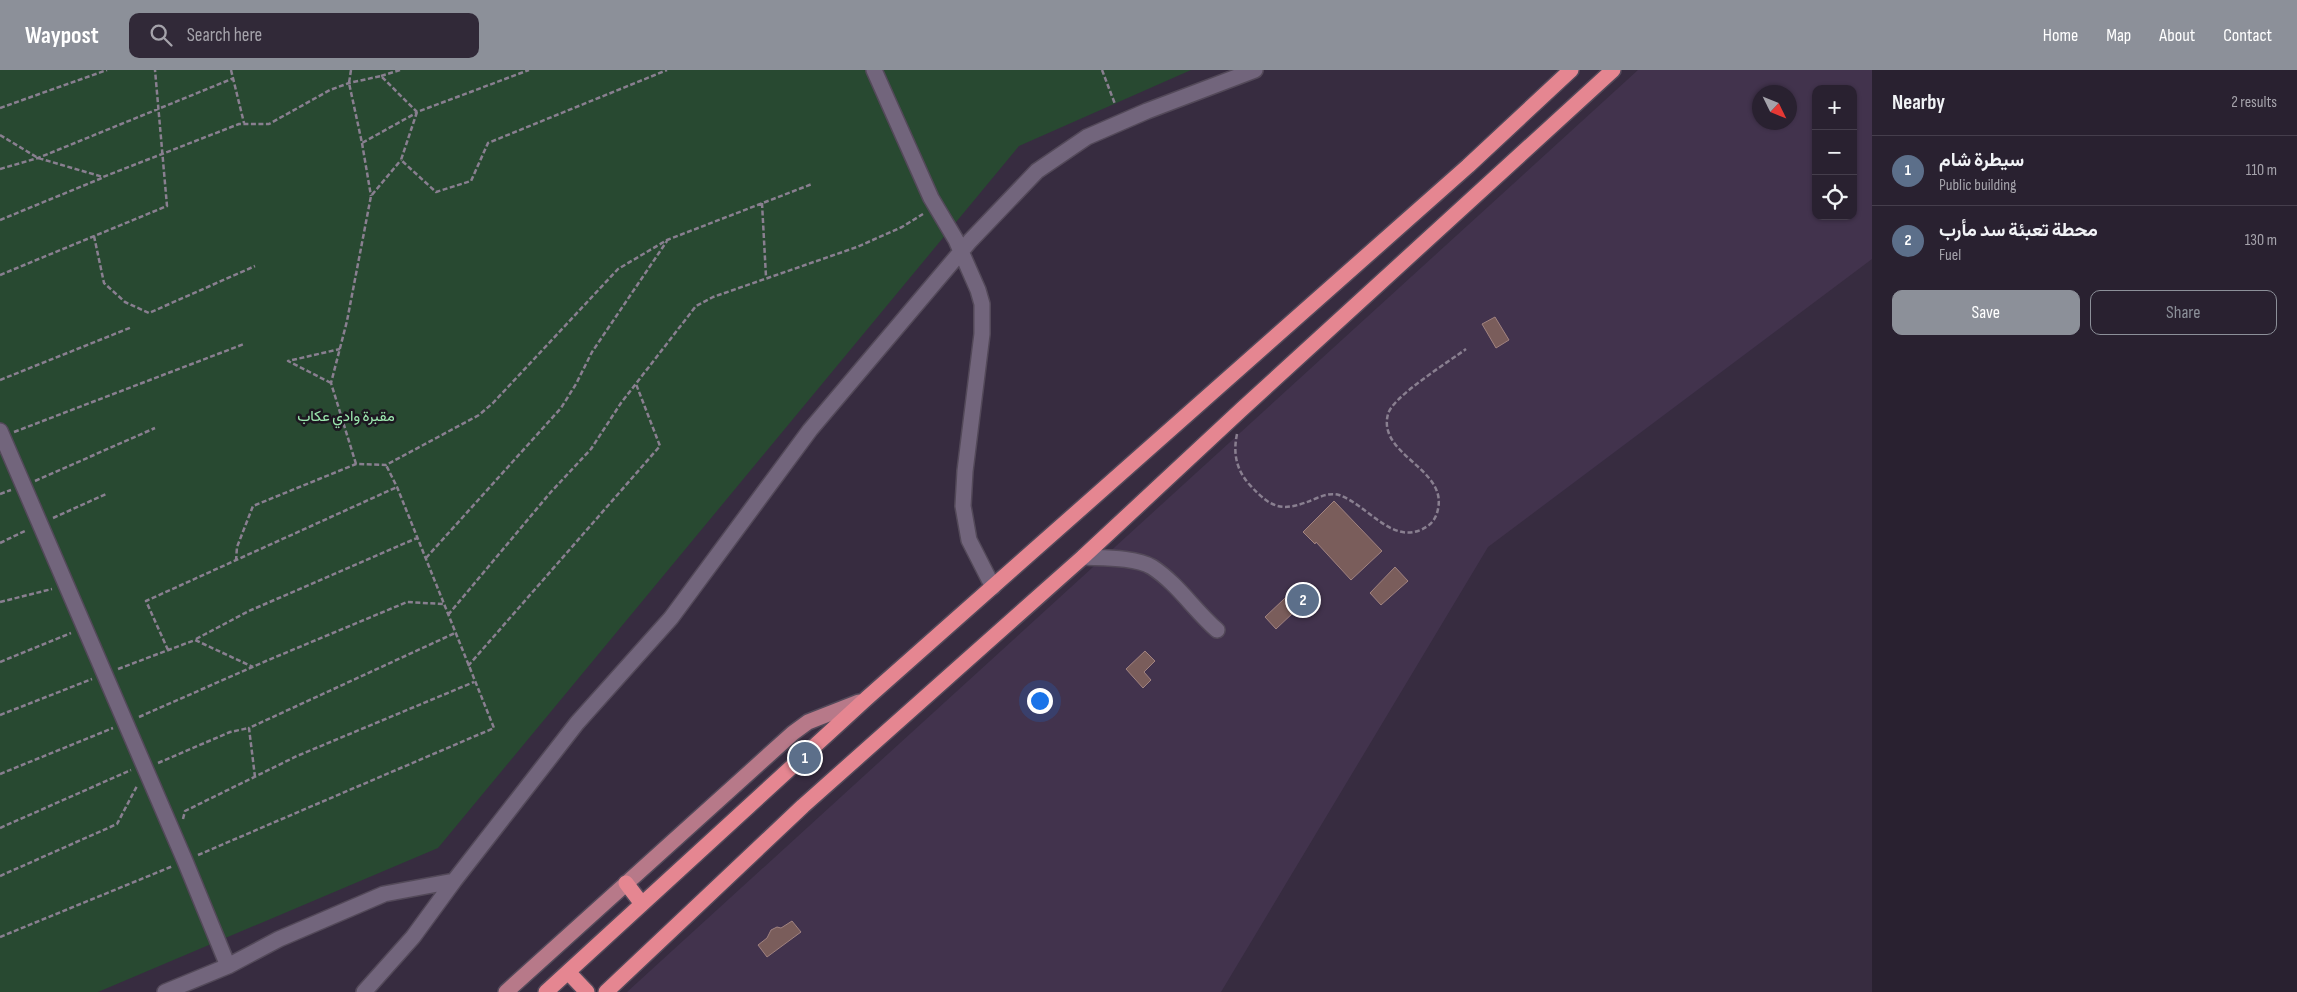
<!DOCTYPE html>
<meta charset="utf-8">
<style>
body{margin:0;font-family:"Sofia Sans Condensed",Vazirmatn,sans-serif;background:#312938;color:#f1f3f6}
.controls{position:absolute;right:15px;top:15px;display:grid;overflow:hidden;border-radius:10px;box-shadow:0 1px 4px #0004}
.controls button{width:45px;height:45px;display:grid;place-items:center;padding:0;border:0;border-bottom:1px solid #453e4c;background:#292130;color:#f1f3f6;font:25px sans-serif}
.compass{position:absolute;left:1752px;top:15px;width:45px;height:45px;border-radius:50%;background:#292130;box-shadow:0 1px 4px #0004;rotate:133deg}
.you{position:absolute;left:1039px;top:630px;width:18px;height:18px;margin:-12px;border:4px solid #fff;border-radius:50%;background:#1a73e8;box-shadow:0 0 0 8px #1a73e833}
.badge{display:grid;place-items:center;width:32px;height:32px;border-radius:50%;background:#8c9099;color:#fff;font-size:16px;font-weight:700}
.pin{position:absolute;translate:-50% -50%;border:2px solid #fff;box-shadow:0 1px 5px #0006}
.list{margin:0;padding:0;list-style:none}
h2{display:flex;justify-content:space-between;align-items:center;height:65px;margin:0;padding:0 20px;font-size:21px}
h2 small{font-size:16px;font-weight:400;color:#a5a3ab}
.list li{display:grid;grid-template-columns:32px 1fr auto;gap:15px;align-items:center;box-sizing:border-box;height:70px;padding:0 20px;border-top:1px solid #453e4c}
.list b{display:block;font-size:19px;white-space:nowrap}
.list p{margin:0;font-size:16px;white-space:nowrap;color:#a5a3ab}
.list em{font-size:16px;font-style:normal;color:#a5a3ab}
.actions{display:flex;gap:10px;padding:15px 20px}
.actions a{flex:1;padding:11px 0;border:1px solid #8c9099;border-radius:10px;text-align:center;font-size:18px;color:#8c9099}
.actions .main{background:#8c9099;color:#fff}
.icon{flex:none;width:28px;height:28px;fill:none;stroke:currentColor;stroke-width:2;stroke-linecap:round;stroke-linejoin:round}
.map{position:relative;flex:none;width:1872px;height:922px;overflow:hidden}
header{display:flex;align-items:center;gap:30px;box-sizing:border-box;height:70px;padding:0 25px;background:#8c9099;color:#fff}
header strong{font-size:24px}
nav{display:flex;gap:28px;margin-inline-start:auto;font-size:18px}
.search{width:350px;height:45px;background:#312938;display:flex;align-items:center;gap:12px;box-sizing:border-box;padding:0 18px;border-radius:10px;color:#a5a3ab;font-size:19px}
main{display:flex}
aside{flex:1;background:#292130}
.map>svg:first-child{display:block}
.built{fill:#42334d;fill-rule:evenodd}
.green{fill:#284931}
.building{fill:#7a5d5b;stroke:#a18380}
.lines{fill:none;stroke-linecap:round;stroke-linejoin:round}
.minor-casing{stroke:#534959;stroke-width:18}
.major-casing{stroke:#534959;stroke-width:18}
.highway-casing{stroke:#534959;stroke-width:18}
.path{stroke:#897f90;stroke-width:2.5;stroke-dasharray:5 2.5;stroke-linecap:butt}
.minor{stroke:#72657c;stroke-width:15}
.major{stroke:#b77989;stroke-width:15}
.highway{stroke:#e58691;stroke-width:15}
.labels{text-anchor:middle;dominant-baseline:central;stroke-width:5;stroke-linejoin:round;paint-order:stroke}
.park-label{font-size:15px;fill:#9ce8af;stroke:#1c1720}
</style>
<header>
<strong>Waypost</strong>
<div class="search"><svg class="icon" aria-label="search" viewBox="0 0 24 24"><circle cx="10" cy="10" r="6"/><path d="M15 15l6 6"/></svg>Search here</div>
<nav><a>Home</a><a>Map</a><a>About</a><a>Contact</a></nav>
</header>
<main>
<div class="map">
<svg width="1872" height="922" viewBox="0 0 1872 922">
<rect width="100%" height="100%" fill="#372c40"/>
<path class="built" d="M1638,0H1872V189L1488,477L1221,922H627ZM1816,19H1853V146H1816ZM1760,22H1790V52H1760Z"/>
<path class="green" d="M0,0H1191L1019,76L438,778L98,922H0Z"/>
<path class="building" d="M1495,247L1509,270L1496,278L1482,254Z
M1334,431L1382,481L1351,510L1316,472L1315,474L1303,462Z
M1395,497L1408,511L1381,535L1370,523Z
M1302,512L1313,524L1276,559L1265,547Z
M1145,581L1155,591L1144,602L1151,610L1143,618L1126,599Z
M792,851L801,862L767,887L758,875L767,868L771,860L777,857L781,858Z"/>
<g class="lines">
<g class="minor-casing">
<path id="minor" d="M874,0L931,128L956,170L978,220L982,234V264L965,401L963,436L969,470L993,517
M0,361L185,791L228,896L165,922
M1083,487C1102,488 1136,487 1152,497C1177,513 1195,541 1217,560
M228,896L279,869L384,824L454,811
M364,922L413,867L454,811L577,653L671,548L810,360L970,171L1037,101L1087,67L1147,41L1255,0"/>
</g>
<g class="major-casing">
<path id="major" d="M506,922L793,663L808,652L859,632"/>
</g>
<g class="highway-casing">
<path id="highway" d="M626,813L642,834
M568,902L587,922
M546,922L867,628L1468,96L1571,0
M606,922L803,736L1083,487L1242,339L1613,0"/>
</g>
<path class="path" d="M231,0L244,53
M351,0L349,13L362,73L416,43
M1102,0L1115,34
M381,6L400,0
M0,38L107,0
M417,42L401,90L436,122L471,111L488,73L667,0
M0,65L38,88L103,107L239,54H269L330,20L349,13L381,6L417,42L529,0
M362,73L371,126
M0,99L38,88L234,8
M762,133L766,207
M0,150L102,108
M94,166L104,213L125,232L149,243L255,196
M0,205L167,136L155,0
M0,310L132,257
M331,313L288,291L340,279
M14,362L244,274
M1237,364C1233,383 1236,399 1249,414C1273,441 1284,442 1317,428C1324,425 1332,423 1339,425C1370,436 1395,480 1429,455C1434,451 1437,445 1438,439C1447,398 1377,385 1388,344C1393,326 1450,291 1466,279
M356,394L331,313L347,251L371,126L401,90
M35,411L155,358
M0,424L11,420
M53,448L106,424
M0,473L27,460
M426,488L561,338L576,314L592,282L667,171
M236,491L237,477L253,436L356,394L386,395L479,345L493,333L618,199L667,170L812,114
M0,532L52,519
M448,545L550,423L591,379L621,333L696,236L713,227L857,177L902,157L923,144
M196,569L249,541L417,468
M168,580L146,531L397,417
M0,592L71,563
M468,596L660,376L636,314
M118,599L195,570L253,597
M0,645L92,609
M139,647L266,591L407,532L443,534
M158,693L230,662L249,658
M0,704L113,658
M255,707L249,658L455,563
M183,749L185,741L297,686L474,612
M0,758L131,700
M198,785L494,658L397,417L386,395
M0,806L117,754L137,716
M0,867L173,796"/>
<use href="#minor" class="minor"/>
<use href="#major" class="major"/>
<use href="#highway" class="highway"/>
</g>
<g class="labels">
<g class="park-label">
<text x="346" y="346">مقبرة وادي عكاب</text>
</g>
</g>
</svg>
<div class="controls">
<button>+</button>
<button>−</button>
<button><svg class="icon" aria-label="locate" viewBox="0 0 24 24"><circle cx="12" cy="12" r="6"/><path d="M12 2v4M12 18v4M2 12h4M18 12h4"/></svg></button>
</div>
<svg class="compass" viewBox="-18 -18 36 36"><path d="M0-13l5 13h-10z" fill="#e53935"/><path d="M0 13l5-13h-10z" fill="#a5a3ab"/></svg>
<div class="you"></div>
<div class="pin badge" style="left:805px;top:688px;background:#5c6f8a">1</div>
<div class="pin badge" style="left:1303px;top:530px;background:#5c6f8a">2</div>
</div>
<aside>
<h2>Nearby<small>2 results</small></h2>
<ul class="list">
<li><span class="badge" style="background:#5c6f8a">1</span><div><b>سيطرة شام</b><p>Public building</p></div><em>110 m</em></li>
<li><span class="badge" style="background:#5c6f8a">2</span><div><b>محطة تعبئة سد مأرب</b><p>Fuel</p></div><em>130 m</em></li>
</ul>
<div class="actions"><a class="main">Save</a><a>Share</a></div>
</aside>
</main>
